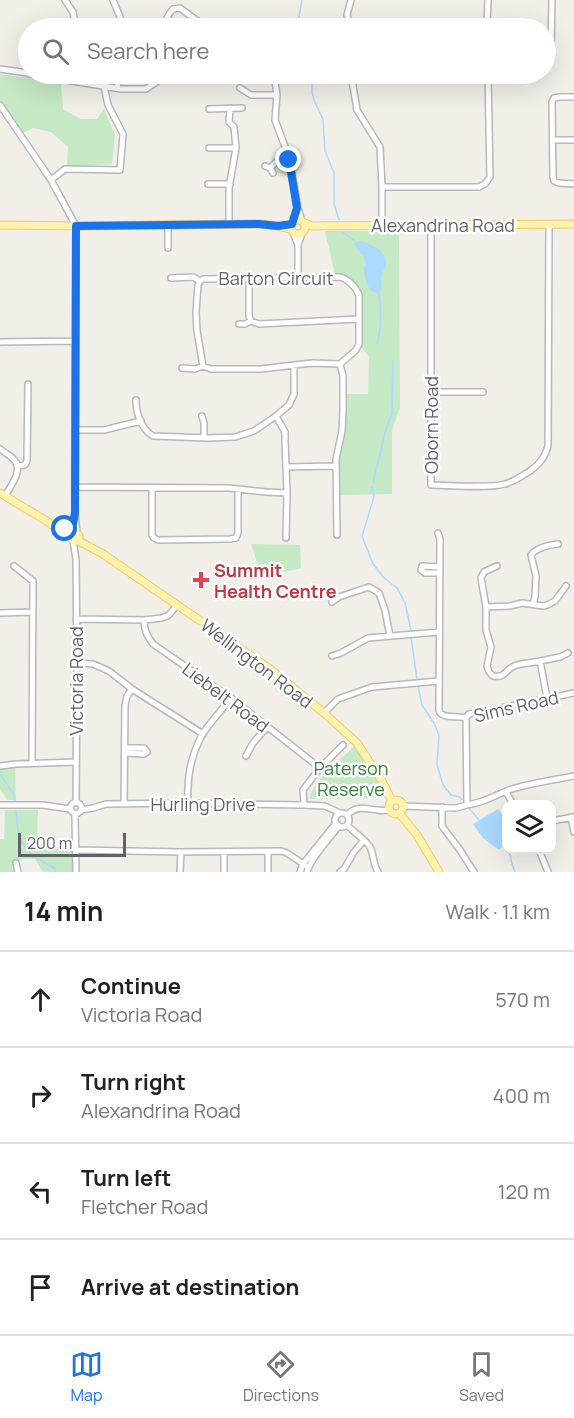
<!DOCTYPE html>
<meta charset="utf-8">
<style>
body{margin:0;font-family:Manrope,sans-serif;background:#f2f2f2;color:#202124}
.controls{position:absolute;right:18px;bottom:18px;display:grid;overflow:hidden;border-radius:12px;box-shadow:0 6px 24px #0002}
.controls button{width:54px;height:54px;display:grid;place-items:center;padding:0;border:0;border-bottom:2px solid #e0e0e0;background:#fff;color:#202124;font:30px sans-serif}
.scale{position:absolute;left:18px;bottom:15px;width:108px;box-sizing:border-box;padding-left:6px;border:3px solid #5f6368;border-top:0;font-size:16px;line-height:21px;white-space:nowrap;color:#5f6368;-webkit-text-stroke:4px #fff;paint-order:stroke}
.stop{position:absolute;width:18px;height:18px;margin:-14px;border:4px solid #1a73e8;border-radius:50%;background:#fff}
.stop.end{background:#1a73e8;border-color:#fff;box-shadow:0 2px 6px #0008}
.list{margin:0;padding:0;list-style:none}
h2{display:flex;justify-content:space-between;align-items:center;height:78px;margin:0;padding:0 24px;font-size:26px}
h2 small{font-size:20px;font-weight:400;color:#757577}
.list li{display:grid;grid-template-columns:39px 1fr auto;gap:18px;align-items:center;box-sizing:border-box;height:96px;padding:0 24px;border-top:2px solid #e0e0e0}
.list b{display:block;font-size:22px;white-space:nowrap}
.list p{margin:0;font-size:20px;white-space:nowrap;color:#757577}
.list em{font-size:20px;font-style:normal;color:#757577}
.icon{flex:none;width:33px;height:33px;fill:none;stroke:currentColor;stroke-width:2;stroke-linecap:round;stroke-linejoin:round}
.map{position:relative;flex:none;width:574px;height:872px;overflow:hidden}
.search{position:absolute;background:#fff;box-shadow:0 6px 24px #0002;left:18px;right:18px;top:18px;height:66px;display:flex;align-items:center;gap:15px;box-sizing:border-box;padding:0 21px;border-radius:33px;color:#757577;font-size:22px}
.sheet{height:462px;background:#fff}
nav{display:flex;justify-content:space-around;align-items:center;box-sizing:border-box;height:84px;border-top:2px solid #e0e0e0;background:#fff;font-size:16px;color:#757577}
nav a{display:grid;justify-items:center;gap:3px}
nav .on{color:#1a73e8}
.map>svg:first-child{display:block}
.green{fill:#c5e8c5}
.water{fill:#aadaff}
.lines{fill:none;stroke-linecap:round;stroke-linejoin:round}
.stream{stroke:#aadaff;stroke-width:1.5}
.minor-casing{stroke:#b5b8bc;stroke-width:8}
.major-casing{stroke:#f2c960;stroke-width:9}
.minor{stroke:#fff;stroke-width:5}
.major{stroke:#fff2af;stroke-width:7}
.route{stroke:#1a73e8;stroke-width:8}
.health-dot{fill:#e0444e;stroke:#fff;stroke-width:2}
.labels{text-anchor:middle;dominant-baseline:central;stroke-width:5;stroke-linejoin:round;paint-order:stroke}
.street-label{font-size:18px;fill:#5f6368;stroke:#fff}
.health-label{font-size:18px;font-weight:bold;fill:#be3a42;stroke:#fff;text-anchor:start}
.park-label{font-size:18px;fill:#348238;stroke:#fff}
</style>
<div class="map">
<svg width="574" height="872" viewBox="0 0 574 872">
<rect width="100%" height="100%" fill="#f1efe8"/>
<path class="green" d="M0,74L61,83L63,109L81,119H97L104,109L115,135L112,164L67,166L68,147L51,132L33,128L21,134L0,103Z
M325,231H399L400,408L392,430V494L338,495L339,459L344,430L345,394H368L369,357L361,347V292L346,276L335,274Z
M251,544L300,545L301,568L280,573L258,565Z
M355,746L388,798L310,799C311,782 342,758 355,746Z
M15,767L16,800H7L0,789V769Z
M5,810H38L37,840L43,848L72,849L74,872H43L35,859H22L13,864L12,869L15,872H0V839H4Z"/>
<path class="water" d="M359,241C369,243 387,251 386,264C385,269 382,272 381,277C381,283 382,286 380,291L376,293L371,291C366,283 364,277 364,266H366L363,254L362,255L355,246V243Z
M498,809C508,819 510,841 499,850L483,838L473,824Z"/>
<g class="lines">
<path class="stream" d="M299,28V17L302,0
M306,74L308,79L312,84V92L314,100L323,119L325,151L334,173V204L339,220
M343,232L356,242
M377,344C381,333 382,303 378,292
M373,483L386,429L392,414L393,360
M372,486L374,497L362,536L373,564L384,578L397,588L405,603L411,631
M411,637L417,680
M418,686L422,705L434,723L439,735L437,765L443,785L451,795L460,797L462,800
M0,774L14,795L15,802
M468,807L479,820
M16,811L19,839L33,856L54,868L56,872
M503,847L511,856V861L515,872"/>
<g class="minor-casing">
<path id="minor" d="M65,0L73,12L76,28
M113,0L120,17L121,28
M350,25L347,15L351,0
M166,28C166,20 167,15 173,9L180,8L207,28
M347,28L350,25L356,22H488
M487,28L488,0
M546,46H551L552,0
M0,69L28,73
M29,74L121,89H146L169,74L188,75L194,74
M274,74L277,95L275,120L289,157L298,208L302,222
M351,74L357,110L380,147L382,187
M117,88L120,74
M240,88L251,95H277
M574,97H559L554,98L552,102L553,177L554,181L559,183L574,184
M0,105L51,180L76,226L75,513L77,533
M209,109L242,108
M553,140H574
M209,148H236
M265,166L270,168L273,173
M270,168L277,161L289,160
M51,180L65,169L120,170L123,134L108,105L104,86
M208,184H230
M293,222L297,210
M229,224V188L236,148L234,127L229,122L230,108
M382,225V187H479L485,184L490,177L488,74
M431,225V485C451,485 486,489 505,484C514,482 522,476 530,471C539,464 545,458 548,446L549,224
M293,232L298,245
M168,248V225
M298,277V245L302,233
M339,277C347,278 356,287 359,295V344L356,350L340,364L312,363L261,369H211L203,366L197,331L196,312L198,285L200,281L203,279Z
M171,278L193,277L200,281
M249,278V316L251,321
M239,324H245L251,321L259,324L359,319
M0,342L75,341
M182,368L195,369L203,366
M430,392H483
M136,400C136,413 141,429 153,436L208,438L235,437L254,431L276,416L289,405L294,394V366
M202,416L204,423V438
M276,416L285,432V441L287,493L286,538
M75,430H104L141,421
M0,449C5,453 12,456 15,461C23,471 10,487 5,496
M18,466L25,465L27,461L28,384
M286,467L336,466
M76,487L229,488L266,492L287,493
M152,488V535L154,538L158,540L230,539L236,538L238,533V490
M438,533L440,539L439,710L440,713C446,719 457,715 466,718
M337,535L336,459L342,431L343,410V376L340,364
M73,540L76,560L77,663L76,803
M14,566L33,581L32,763
M497,566L484,572L481,578L486,607V630L491,647L487,666L489,672L493,676C506,678 505,670 514,666C522,663 532,663 540,661L547,698
M440,567L422,566L421,570L425,573H440
M332,602L339,597L369,587L379,593L385,610L390,636
M533,604L535,597L536,576L531,555C537,547 549,545 558,544
M486,607L510,606L522,603L543,606L547,605L555,601L566,586
M0,613L33,612
M76,619L144,620L162,618L169,615L177,605
M144,620C144,630 147,636 153,644L231,698L320,768
M332,656L341,653L368,638L439,632
M540,661L560,657L568,653
M77,663L93,664L109,671L132,689L203,734
M324,713L338,699L372,687L439,681
M466,718L469,714L476,713L574,693
M125,753L144,754L147,752L144,748H125
M246,756L253,743L267,727
M0,766L16,764L76,762
M506,792L513,804
M70.5 808a5.5 5.5 0 1 1 11 0a5.5 5.5 0 1 1-11 0Z
M188,803C187,778 190,758 202,735C210,722 222,710 231,698
M124,804L125,705L127,696L132,689
M0,805H43L70,809
M304,805L303,790L320,768L343,745
M467,805C484,803 497,794 512,789C532,783 554,780 574,776
M403,806L456,808L467,805L466,718
M442,807V826L460,850L474,872
M81,810L93,808L106,804L188,803L304,805L325,806L340,813
M335 820a7 7 0 1 1 14 0a7 7 0 1 1-14 0Z
M75,814L76,872
M348,814C357,805 366,809 378,810C382,811 386,810 390,810
M571,817L574,832
M552,821L574,817
M347,825C353,832 368,841 371,849C374,857 373,864 378,872
M75,850L181,852L281,851L287,853L308,867
M539,850L548,872
M224,852V872
M16,863L18,872
M180,872L181,852
M268,872V852
M300,872L303,864L336,823
M307,872C310,859 330,837 339,826
M340,872L344,869L354,852L364,840"/>
</g>
<g class="major-casing">
<path id="major" d="M291 227a7 7 0 1 1 14 0a7 7 0 1 1-14 0Z
M303,222L312,226L574,224
M0,225L76,226L259,224L278,226L291,229
M0,493L45,520L71,538
M65,529L71,528L73,526
M71 537a4 4 0 1 1 8 0a4 4 0 1 1-8 0Z
M77,540L103,554L202,622L270,669L324,713L357,743L382,781L392,801
M389 807a7 7 0 1 1 14 0a7 7 0 1 1-14 0Z
M399,813L417,835L439,872"/>
</g>
<use href="#minor" class="minor"/>
<use href="#major" class="major"/>
</g>
<g class="lines">
<path class="route" d="M65,529C75,529 73,521 75,513L76,226L259,224L278,226L292,224L297,208L289,160"/>
</g>
<path class="health-dot" d="M198 571h6v6h6v6h-6v6h-6v-6h-6v-6h6z"/>
<g class="labels">
<g class="street-label">
<text x="443" y="225">Alexandrina Road</text>
<text x="276" y="278">Barton Circuit</text>
<text transform="translate(431 425) rotate(-90)">Oborn Road</text>
<text transform="translate(257 663) rotate(37)">Wellington Road</text>
<text transform="translate(76 681) rotate(-90)">Victoria Road</text>
<text transform="translate(226 697) rotate(37)">Liebelt Road</text>
<text transform="translate(516 706) rotate(-13)">Sims Road</text>
<text x="203" y="804">Hurling Drive</text>
</g>
<g class="health-label">
<text x="214" y="570">Summit<tspan x="214" dy="21">Health Centre</tspan></text>
</g>
<g class="park-label">
<text x="351" y="768">Paterson<tspan x="351" dy="21">Reserve</tspan></text>
</g>
</g>
</svg>
<div class="controls">
<button><svg class="icon" aria-label="layers" viewBox="0 0 24 24"><path d="M12 4l9 5-9 5-9-5zM3 14l9 5 9-5"/></svg></button>
</div>
<div class="scale">200 m</div>
<div class="stop" style="left:65px;top:529px"></div>
<div class="stop end" style="left:289px;top:160px"></div>
<div class="search"><svg class="icon" aria-label="search" viewBox="0 0 24 24"><circle cx="10" cy="10" r="6"/><path d="M15 15l6 6"/></svg>Search here</div>
</div>
<section class="sheet">
<h2>14 min<small>Walk · 1.1 km</small></h2>
<ul class="list">
<li><svg class="icon" aria-label="ahead" viewBox="0 0 24 24"><path d="M12 20V5M6 11l6-6 6 6"/></svg><div><b>Continue</b><p>Victoria Road</p></div><em>570 m</em></li>
<li><svg class="icon" aria-label="right" viewBox="0 0 24 24"><path d="M7 20v-9h11M14 6l5 5-5 5"/></svg><div><b>Turn right</b><p>Alexandrina Road</p></div><em>400 m</em></li>
<li><svg class="icon" aria-label="left" viewBox="0 0 24 24"><path d="M17 20v-9H6M10 6l-5 5 5 5"/></svg><div><b>Turn left</b><p>Fletcher Road</p></div><em>120 m</em></li>
<li><svg class="icon" aria-label="arrive" viewBox="0 0 24 24"><path d="M6 21V4h12l-3 4 3 4H6"/></svg><div><b>Arrive at destination</b></div></li>
</ul>
</section>
<nav>
<a class="on"><svg class="icon" aria-label="map" viewBox="0 0 24 24"><path d="M3 6l6-2 6 2 6-2v14l-6 2-6-2-6 2zM9 4v14M15 6v14"/></svg>Map</a>
<a><svg class="icon" aria-label="directions" viewBox="0 0 24 24"><path d="M12 3l9 9-9 9-9-9zM9 14v-3h6M13 9l2 2-2 2"/></svg>Directions</a>
<a><svg class="icon" aria-label="saved" viewBox="0 0 24 24"><path d="M7 4h10v16l-5-4-5 4z"/></svg>Saved</a>
</nav>
